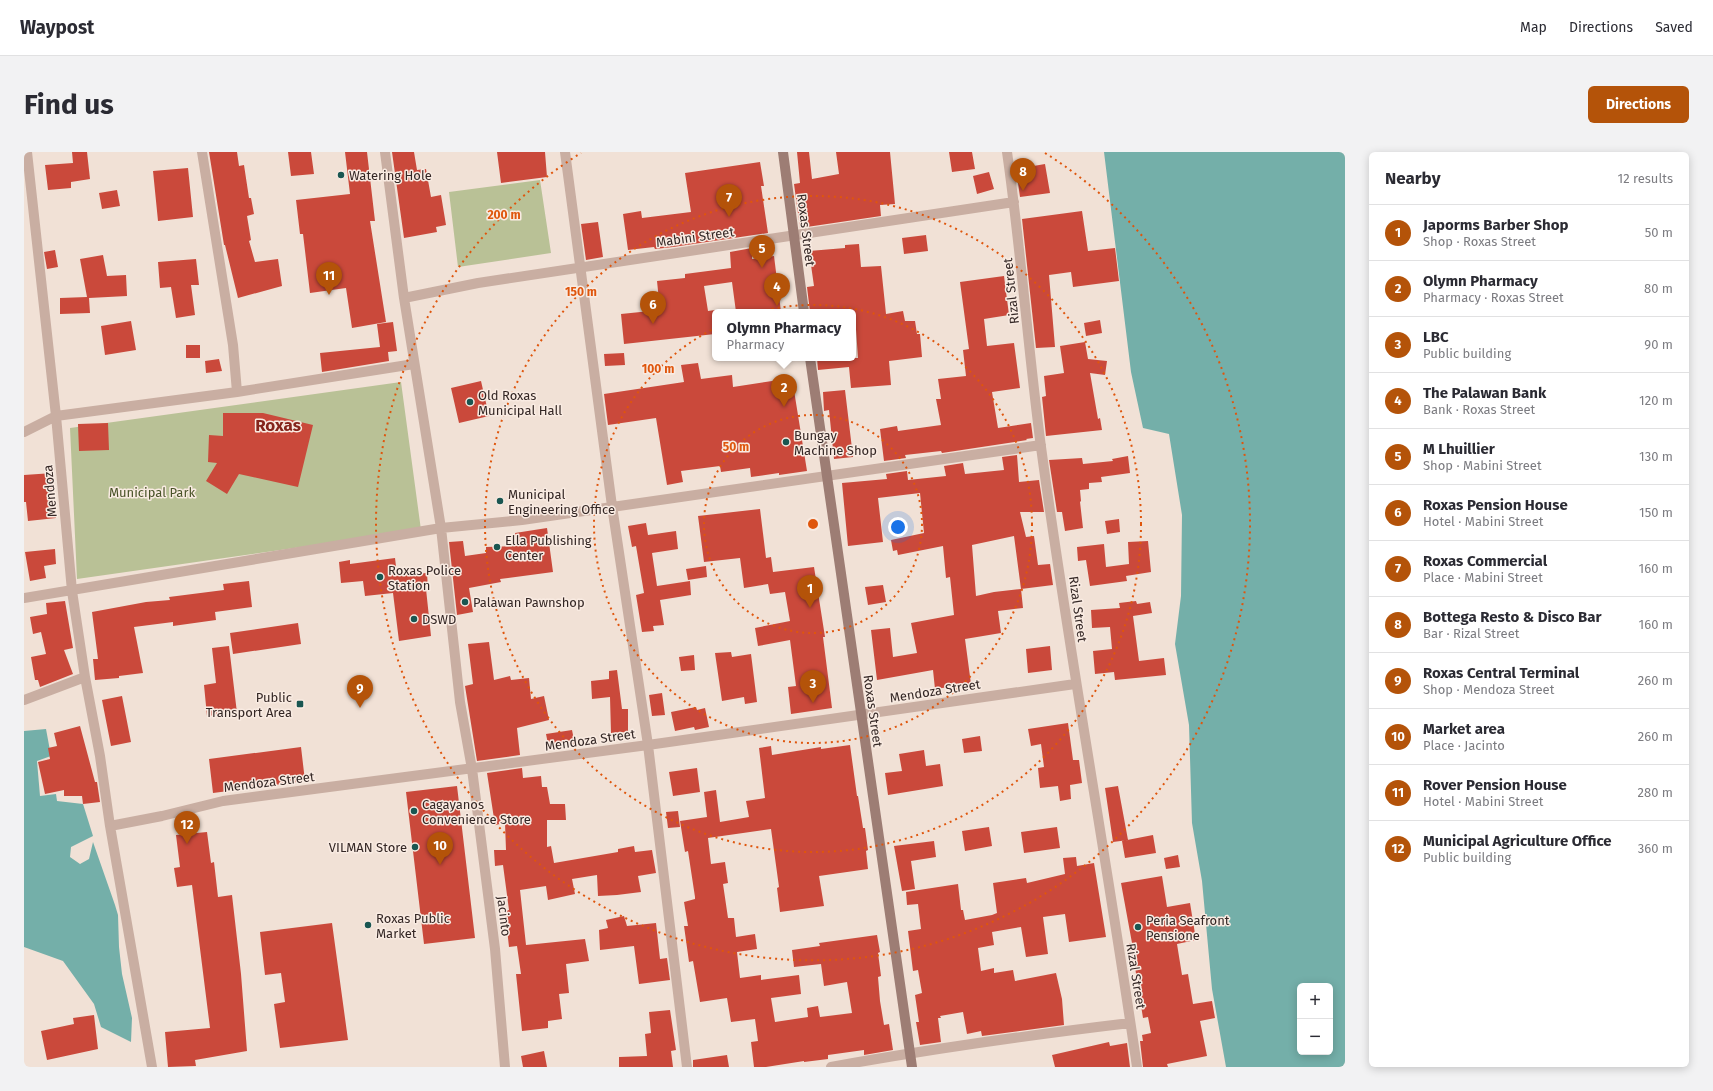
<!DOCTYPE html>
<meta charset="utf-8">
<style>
body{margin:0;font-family:"Fira Sans",sans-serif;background:#f2f2f3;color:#2b2b33}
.controls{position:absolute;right:12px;bottom:12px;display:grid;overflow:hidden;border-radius:6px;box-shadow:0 2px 10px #0003}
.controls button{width:36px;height:36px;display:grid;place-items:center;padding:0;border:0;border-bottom:1px solid #e1e1e2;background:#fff;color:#2b2b33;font:20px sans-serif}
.you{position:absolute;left:874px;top:375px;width:14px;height:14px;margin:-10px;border:3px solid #fff;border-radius:50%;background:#1a73e8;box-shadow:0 0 0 6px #1a73e833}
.badge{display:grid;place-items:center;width:26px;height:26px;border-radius:50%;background:#b45309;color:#fff;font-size:13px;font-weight:700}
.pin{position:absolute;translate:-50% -33px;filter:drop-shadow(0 1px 2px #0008)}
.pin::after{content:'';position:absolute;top:21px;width:14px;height:12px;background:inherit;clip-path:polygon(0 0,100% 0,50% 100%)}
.popup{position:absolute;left:688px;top:157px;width:144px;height:52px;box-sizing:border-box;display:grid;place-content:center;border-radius:6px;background:#fff;filter:drop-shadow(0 1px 3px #0005);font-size:13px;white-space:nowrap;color:#7c7c81}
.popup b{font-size:15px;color:#2b2b33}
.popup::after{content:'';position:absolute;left:50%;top:100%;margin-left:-8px;border:8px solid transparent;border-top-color:#fff}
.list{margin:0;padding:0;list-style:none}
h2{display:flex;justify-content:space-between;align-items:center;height:52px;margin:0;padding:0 16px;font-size:17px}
h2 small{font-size:13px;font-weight:400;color:#7c7c81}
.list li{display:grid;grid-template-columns:26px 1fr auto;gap:12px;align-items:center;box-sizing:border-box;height:56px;padding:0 16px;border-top:1px solid #e1e1e2}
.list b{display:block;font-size:15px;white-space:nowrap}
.list p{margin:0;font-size:13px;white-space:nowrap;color:#7c7c81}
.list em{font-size:13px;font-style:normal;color:#7c7c81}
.map{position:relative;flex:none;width:1321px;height:915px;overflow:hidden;border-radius:6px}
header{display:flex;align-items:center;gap:24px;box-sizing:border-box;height:56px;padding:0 20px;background:#fff;border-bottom:1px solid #e1e1e2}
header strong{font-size:19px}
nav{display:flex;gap:22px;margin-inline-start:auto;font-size:14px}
.intro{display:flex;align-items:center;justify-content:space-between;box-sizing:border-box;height:96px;padding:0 24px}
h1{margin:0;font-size:28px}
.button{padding:10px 18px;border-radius:6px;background:#b45309;color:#fff;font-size:14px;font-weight:700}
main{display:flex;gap:24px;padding:0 24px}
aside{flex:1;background:#fff;border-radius:6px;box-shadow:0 2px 10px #0003}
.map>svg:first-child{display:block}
.green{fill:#b9c196}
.water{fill:#74afa9;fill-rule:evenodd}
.building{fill:#ca493b;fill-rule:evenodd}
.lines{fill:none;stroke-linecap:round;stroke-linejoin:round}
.street{stroke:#c9aea2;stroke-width:10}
.secondary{stroke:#9d7d74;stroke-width:10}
.ring{fill:none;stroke:#df560d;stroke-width:2;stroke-dasharray:2 4}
.poi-dot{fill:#195651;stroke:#f9ebe2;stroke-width:1.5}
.labels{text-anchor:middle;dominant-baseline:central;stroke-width:3;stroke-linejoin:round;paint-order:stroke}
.poi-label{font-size:13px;fill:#342725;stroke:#f9ebe2;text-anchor:start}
.street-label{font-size:13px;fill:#342725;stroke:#f9ebe2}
.park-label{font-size:13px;fill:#495328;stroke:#f9ebe2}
.district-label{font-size:17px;font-weight:bold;fill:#85251b;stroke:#f9ebe2}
.centre{fill:#df560d;stroke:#f9ebe2;stroke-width:2}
.ring-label{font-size:12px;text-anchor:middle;font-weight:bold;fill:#df560d;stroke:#f9ebe2;stroke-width:3;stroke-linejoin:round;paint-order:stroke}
</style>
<header>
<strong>Waypost</strong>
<nav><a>Map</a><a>Directions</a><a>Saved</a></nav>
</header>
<div class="intro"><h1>Find us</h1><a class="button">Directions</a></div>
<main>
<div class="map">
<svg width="1321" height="915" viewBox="0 0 1321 915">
<rect width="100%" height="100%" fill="#f1e1d6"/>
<path class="green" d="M516,28L527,101L434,115L425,40Z
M377,230L397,378L53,427L46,276Z"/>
<path class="water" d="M1080,0H1321V915H1202L1188,837L1178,729L1168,671L1165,573L1151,492L1157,444L1158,363L1145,282L1119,276L1107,220ZM1276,834H1306V900H1276Z
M22,577L27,604L13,609L16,644L32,642L33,649L59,652L69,684L47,695L46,705L56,712L65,707L69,690L91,753L94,763L95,795L98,822L108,866L107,890L77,875L70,852L39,809L0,795V579Z"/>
<path class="building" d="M48,0H63L66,27L47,30V36L24,38L21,13L49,11Z
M185,0H213L215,14L220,13L225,46H227L230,62L223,64L227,88L225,89L231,110L254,107L258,134L214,146L201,93H200Z
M264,0H287L290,22L267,24Z
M321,0H343L351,69H346L362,170L328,176L322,136L286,141L279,82H276L272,48L326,42Z
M368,0H390L393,18L402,17L407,45L417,43L422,73L412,75L413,80L380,86Z
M473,0H521L523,25L477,31Z
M773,0H785L788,27L815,22L812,0H866L871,52L856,53L857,64L776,76L770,32L776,31Z
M925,0H948L951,17L928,20Z
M736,10L740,34H737L744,81L649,95L631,97L630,95L604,98L599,62L617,59L618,66L667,60L661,21Z
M1021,12L1026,41L996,45L992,17Z
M164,16L169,65L134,69L129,19Z
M965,20L970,37L953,42L949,24Z
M93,38L96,54L78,57L75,41Z
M1058,59L1064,99L1091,96L1095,129L1049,135L1047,120L1025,123L1031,195L1012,196L998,67Z
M574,70L579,105L562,108L557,72Z
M902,83L904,99L880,102L878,86Z
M835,92L837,115L857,114L862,162L879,159L881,169H891L893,182H896L898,205L865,209L867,233L827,236L825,215L794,218L793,206H834L831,163H829V160H786L783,135L790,134L785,99L821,96V93Z
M728,96V107L750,104L757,160H712L708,130L680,134L684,159L691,158V182L600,192L597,162L636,158L633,129L661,126V122L707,116L706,100Z
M31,98L34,115L23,117L20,100Z
M79,103L83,124L102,123L103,144L65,146L66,161L36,162V146L63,145L56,107Z
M172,107L175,133H167L171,163L152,166L147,135L136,136L134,110Z
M980,124L985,163L960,167L963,194L990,191L996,236L968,240L974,276L1007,271L1009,286L1002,287L1003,288L918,301L917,299L881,303L882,306L860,309L856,277L873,274L874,279L917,273L912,247H917L914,227L942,224L939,198L945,197L936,130Z
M1076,168L1078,181L1062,184L1060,171Z
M107,169L112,198L81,203L77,174Z
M369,170L373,199L364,200L365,209L298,220L296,201L356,195L353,172Z
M1061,190L1064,207L1083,209L1081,223L1066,221L1074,267L1076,266L1078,278L1022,284L1018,245L1022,244L1020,224L1040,221L1036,194Z
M162,193H176V206H162Z
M600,201L601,213L581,214L580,202Z
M195,207L198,219L182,221L181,209Z
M674,211L677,227L708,223L709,235L768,226L783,319L755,323V321L727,325L726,316L697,320L696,314L657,319L659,330L643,333L632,266L584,273L580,242L660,230L657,213Z
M457,229L465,264L435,271L427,236Z
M821,238L829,305L810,307L805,258L800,259L799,240Z
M199,261H239L289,273L274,335L215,322L203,342L182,329L193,311L184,310L185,283L199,284Z
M84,271L85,298L55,299L54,272Z
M993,303L995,330L1015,328L1020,360H996L1002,385L1010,384L1014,413L1026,412L1029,433L997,437L999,456L974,459L977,481L941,487L947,532L911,537L909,518L853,528L847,478L866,476L869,505L893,501L887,471L930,463L926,425L922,426L919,394L874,403L873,398L869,399L867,388L900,381L896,341L854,346L859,390L824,394L818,331L863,327L862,322L883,319L884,328L922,324L920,314L939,311L941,322L980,318L978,305ZM990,384L997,437L970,440L952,444L948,393Z
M1104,304L1106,321L1077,325L1078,330L1065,331V337L1056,338L1057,349L1056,350L1059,376L1041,379L1038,360H1033L1025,308L1058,306L1059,312L1089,309L1088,307Z
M29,321L32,366L4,369L2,350H0V323Z
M736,357L742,406L747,405L749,420L790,415L801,485H799L808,556L767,562L764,535L772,534L766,488L734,494L731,476L766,469L761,440L746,442L744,432L720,436L716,406L680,410L674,364Z
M1095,367L1096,380L1083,382L1081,369Z
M622,371L624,383L652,379L654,397L628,401L633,434L666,429L667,443L636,448L640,473L629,474L630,479L618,480L612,443L620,441L612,394L608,395L604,374Z
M523,376L529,420L476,427L477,430L445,436L449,460L433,463L425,390L439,389L441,404L462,401V395L493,394L491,381Z
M1124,389L1127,420L1102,424L1103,429L1066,434L1062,408L1054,409L1053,395L1080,392L1082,415L1105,412L1104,390Z
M31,397L32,412L20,414L22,426L6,429L1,400Z
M371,406L373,423L403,421L404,437H402L407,484L375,489L369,441L341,444L339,429L317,431L315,410L326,408V412Z
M682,414L683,425L664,428L662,417Z
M225,429L228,455L191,460L192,468L149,474V470L110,475L119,521L95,524V526L71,528L69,507H74L68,460L122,450L146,448L145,445L200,438L199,432Z
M859,433L862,450L844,453L841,435Z
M41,449L49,496L40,498L49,522L16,535L14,528H11L7,505L22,502L17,480L9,482L6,465L23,462L22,451Z
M1112,449L1113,452L1126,450L1128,461L1109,464L1115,509L1140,506L1142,523L1091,528L1090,520L1071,522L1069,499L1088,497L1086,475L1068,476L1067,458L1096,456L1095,451Z
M274,471L277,492L209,502L206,481Z
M465,490L470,528L486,524L487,528L505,526L507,547L520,544L525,568L493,576L496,603L453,609L441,534L449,532L444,492Z
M205,494L213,561L183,564L180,533L192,531L188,496Z
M1026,494L1028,518L1004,521L1002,497Z
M707,500L708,505L727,502L733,550L721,552L720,545L698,549L691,501Z
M670,503L671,518L657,519L655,505Z
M593,518L598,557H604V580L587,581L586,545L568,547L567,529L585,527V519Z
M638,541L641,563L628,564L625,543Z
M98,544L107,590L87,594L78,548Z
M672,555L673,558L681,556L685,575L671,578L670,575L651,579L647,560Z
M1044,571L1049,608H1055L1058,631L1046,633L1047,647L1036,649L1034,634L1016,636L1014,616L1020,615L1017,592L1007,594L1004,577Z
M56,574L71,630H73L76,650L59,652L58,644H40V638L21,642L14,610L26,607L24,596L33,594L30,581Z
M548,578L551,593L525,597L522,582Z
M956,584L958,599L940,601L938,587Z
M826,593L833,644H834L839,676H841L844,698L842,699L844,717L795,724L800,754L756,760L753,736L755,735L747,677L684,686L687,712L701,710L704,731L699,732L704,766H710L712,785L731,782L733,797L713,800L716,826L737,823V828L775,823L777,842L747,846L751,870L784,865L783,856L794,854L796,865L828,861L823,830L800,834L797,812L770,815L768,798L796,794L795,791L853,783L856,800L854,801L857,824L854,825L856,849L860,873L865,872L869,898L840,903V898L804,903V907L780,910V909L742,915H730L727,890L734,889L731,867L707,870L703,846L676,850L669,809L665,810L660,774H664L660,750L671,747V745L664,699L661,700L656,669L683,665L680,640L692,638L696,670L725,665L722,649L741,646L735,596L747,594L748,603L797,595V597Z
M277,595L281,629L189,641L185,607Z
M900,598L902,614L916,612L919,634L864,643L861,621L878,619L875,602Z
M498,616L499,626L517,624L518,635H523L526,652H541L542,668H523V695L527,694L530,711L594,700V697L610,694L611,700L628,698L632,721L614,724L617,740L593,743L574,744L573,723L548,727L551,742L524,748L522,734L496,738L502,793L561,787L565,809L542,812L545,841L535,842L538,867L524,869V876L498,879L492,822H497L493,794L485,795L481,759L485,758L479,713L471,714L470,698H482L481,671L471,673L463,621Z
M673,616L676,640L649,644L645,620Z
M433,634L451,786L400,792L382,640Z
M1094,634L1104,688L1089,690L1081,636Z
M654,659L656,675L644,676L642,660Z
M965,675L968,694L941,699L938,679Z
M1033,675L1036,696L1000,701L997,680Z
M183,680L187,711L190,710L194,745L208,743L217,822L223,899L171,908L172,914L144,915L141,880L186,876L168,733L153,735L150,716L156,715L152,683Z
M1129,683L1132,701L1101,706L1098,689Z
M910,689L912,705L887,709L891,737L878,739L870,694Z
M1154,703L1156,715L1142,717L1140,706Z
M1052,705L1053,714L1070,711L1082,785L1045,790L1041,762L1019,765L1024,802L1002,805L997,775L968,780L970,793L954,796L957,819L970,816V821L989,818L991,829L1032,821L1038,847L1040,873L958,884L957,879L943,882L939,860L916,864L917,866H914L917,890L896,893L892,870H895L891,843L898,841L894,818L889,819L884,779L897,777L894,752L883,753L882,740L934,732L937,758H939L941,768L968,763L973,761L969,731L1002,726L1003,731L1041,722L1039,706Z
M1138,724L1143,755L1166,751L1172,788L1153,792L1158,823L1164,822L1169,852L1188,849L1191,866L1176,869L1183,904L1143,912L1144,915H1119L1116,889H1119L1118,883L1127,881L1124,865L1119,866L1110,809H1108L1105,791H1108L1097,731Z
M600,764L603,774L632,771L636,807L643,806L646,828L615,832L610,794L576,798L575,778L584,776L582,768Z
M308,771L324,888L256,896L250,852L261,850L257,821L241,823L236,780Z
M646,858L652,898L647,899L649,915H595V905L623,904L621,882L627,881L625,860Z
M70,863L74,897L23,908L17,879L50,872L49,866Z
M1085,890L1086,894L1103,891L1106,915H1031L1028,903Z
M520,899L523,915H499L497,904Z
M703,903L705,915H669V908Z"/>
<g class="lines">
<path class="street" d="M3,0L32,264L48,439L61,525L76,604L86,674L128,915
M178,0L209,193L213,240L390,212
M361,0L380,146L417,376L436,550L448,617L471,797L481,915
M541,0L588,354L624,593L663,915
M983,0C997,98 1004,197 1017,295C1045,502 1083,708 1113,915
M380,146L454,131L990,50
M0,280L32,264L213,240
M0,446L417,376L498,368L1017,293
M0,548L61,525
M86,674L138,664L199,649L624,593L1051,532
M807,915C906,897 1006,883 1106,871"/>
<path class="secondary" d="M759,0L780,160
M786,206L888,915"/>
</g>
<g class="ring">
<circle cx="789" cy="372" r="109"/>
<circle cx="789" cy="372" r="219"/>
<circle cx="789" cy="372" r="328"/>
<path d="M1021 1A437 437 0 1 1 557 1"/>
</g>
<g class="poi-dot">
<circle cx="317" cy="23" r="4"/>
<circle cx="446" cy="250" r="4"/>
<circle cx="762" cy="290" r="4"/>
<circle cx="476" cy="349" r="4"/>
<circle cx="473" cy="395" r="4"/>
<circle cx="356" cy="425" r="4"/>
<circle cx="441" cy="450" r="4"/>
<circle cx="390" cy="467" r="4"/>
<rect x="272" y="548" width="8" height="8" rx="2"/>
<circle cx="390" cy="659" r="4"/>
<circle cx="391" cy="695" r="4"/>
<circle cx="344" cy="773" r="4"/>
<circle cx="1114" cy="775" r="4"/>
</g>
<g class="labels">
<g class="poi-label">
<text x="325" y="23">Watering Hole</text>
<text x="454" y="243">Old Roxas<tspan x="454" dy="15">Municipal Hall</tspan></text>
<text x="770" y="283">Bungay<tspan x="770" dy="15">Machine Shop</tspan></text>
<text x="484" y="342">Municipal<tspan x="484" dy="15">Engineering Office</tspan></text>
<text x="481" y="388">Ella Publishing<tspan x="481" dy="15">Center</tspan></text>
<text x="364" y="418">Roxas Police<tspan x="364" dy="15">Station</tspan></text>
<text x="449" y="450">Palawan Pawnshop</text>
<text x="398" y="467">DSWD</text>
<text x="268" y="545" text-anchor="end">Public<tspan x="268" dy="15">Transport Area</tspan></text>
<text x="398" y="652">Cagayanos<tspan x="398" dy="15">Convenience Store</tspan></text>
<text x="383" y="695" text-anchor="end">VILMAN Store</text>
<text x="352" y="766">Roxas Public<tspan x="352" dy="15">Market</tspan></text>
<text x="1122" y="768">Peria Seafront<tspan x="1122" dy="15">Pensione</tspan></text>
</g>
<g class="street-label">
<text transform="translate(782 78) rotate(83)">Roxas Street</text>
<text transform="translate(671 85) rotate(-8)">Mabini Street</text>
<text transform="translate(987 139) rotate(-96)">Rizal Street</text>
<text transform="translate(26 339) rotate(-95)">Mendoza</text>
<text transform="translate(1054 457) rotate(82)">Rizal Street</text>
<text transform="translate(911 539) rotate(-9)">Mendoza Street</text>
<text transform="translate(849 559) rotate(82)">Roxas Street</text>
<text transform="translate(566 588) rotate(-8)">Mendoza Street</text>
<text transform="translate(245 630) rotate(-7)">Mendoza Street</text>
<text transform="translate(480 764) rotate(83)">Jacinto</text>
<text transform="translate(1112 824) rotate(81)">Rizal Street</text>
</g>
<g class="park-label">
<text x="128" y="340">Municipal Park</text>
</g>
<g class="district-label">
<text x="254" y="273">Roxas</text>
</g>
</g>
<circle cx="789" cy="372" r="6" class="centre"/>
<g class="ring-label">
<text x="480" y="67">200 m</text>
<text x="557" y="144">150 m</text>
<text x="634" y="221">100 m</text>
<text x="712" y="299">50 m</text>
</g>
</svg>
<div class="controls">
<button>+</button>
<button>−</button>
</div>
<div class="you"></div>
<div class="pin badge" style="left:786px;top:456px">1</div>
<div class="pin badge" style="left:760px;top:255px">2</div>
<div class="popup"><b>Olymn Pharmacy</b>Pharmacy</div>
<div class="pin badge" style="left:789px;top:551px">3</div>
<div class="pin badge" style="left:753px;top:154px">4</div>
<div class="pin badge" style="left:738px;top:116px">5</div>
<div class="pin badge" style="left:629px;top:172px">6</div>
<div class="pin badge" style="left:705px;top:65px">7</div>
<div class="pin badge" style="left:999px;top:39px">8</div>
<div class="pin badge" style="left:336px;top:556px">9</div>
<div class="pin badge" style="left:416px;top:713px">10</div>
<div class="pin badge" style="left:305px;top:143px">11</div>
<div class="pin badge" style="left:163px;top:692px">12</div>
</div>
<aside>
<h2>Nearby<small>12 results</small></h2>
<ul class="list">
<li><span class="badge">1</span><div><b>Japorms Barber Shop</b><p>Shop · Roxas Street</p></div><em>50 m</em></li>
<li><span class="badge">2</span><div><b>Olymn Pharmacy</b><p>Pharmacy · Roxas Street</p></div><em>80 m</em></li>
<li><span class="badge">3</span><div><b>LBC</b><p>Public building</p></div><em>90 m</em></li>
<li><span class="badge">4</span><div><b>The Palawan Bank</b><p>Bank · Roxas Street</p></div><em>120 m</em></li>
<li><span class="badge">5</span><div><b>M Lhuillier</b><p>Shop · Mabini Street</p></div><em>130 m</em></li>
<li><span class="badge">6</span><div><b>Roxas Pension House</b><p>Hotel · Mabini Street</p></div><em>150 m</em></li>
<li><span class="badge">7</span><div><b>Roxas Commercial</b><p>Place · Mabini Street</p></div><em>160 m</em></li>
<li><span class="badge">8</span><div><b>Bottega Resto &amp; Disco Bar</b><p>Bar · Rizal Street</p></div><em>160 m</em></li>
<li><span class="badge">9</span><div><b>Roxas Central Terminal</b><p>Shop · Mendoza Street</p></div><em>260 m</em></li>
<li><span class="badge">10</span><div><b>Market area</b><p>Place · Jacinto</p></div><em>260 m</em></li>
<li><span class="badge">11</span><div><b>Rover Pension House</b><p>Hotel · Mabini Street</p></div><em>280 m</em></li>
<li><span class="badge">12</span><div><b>Municipal Agriculture Office</b><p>Public building</p></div><em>360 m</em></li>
</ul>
</aside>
</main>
